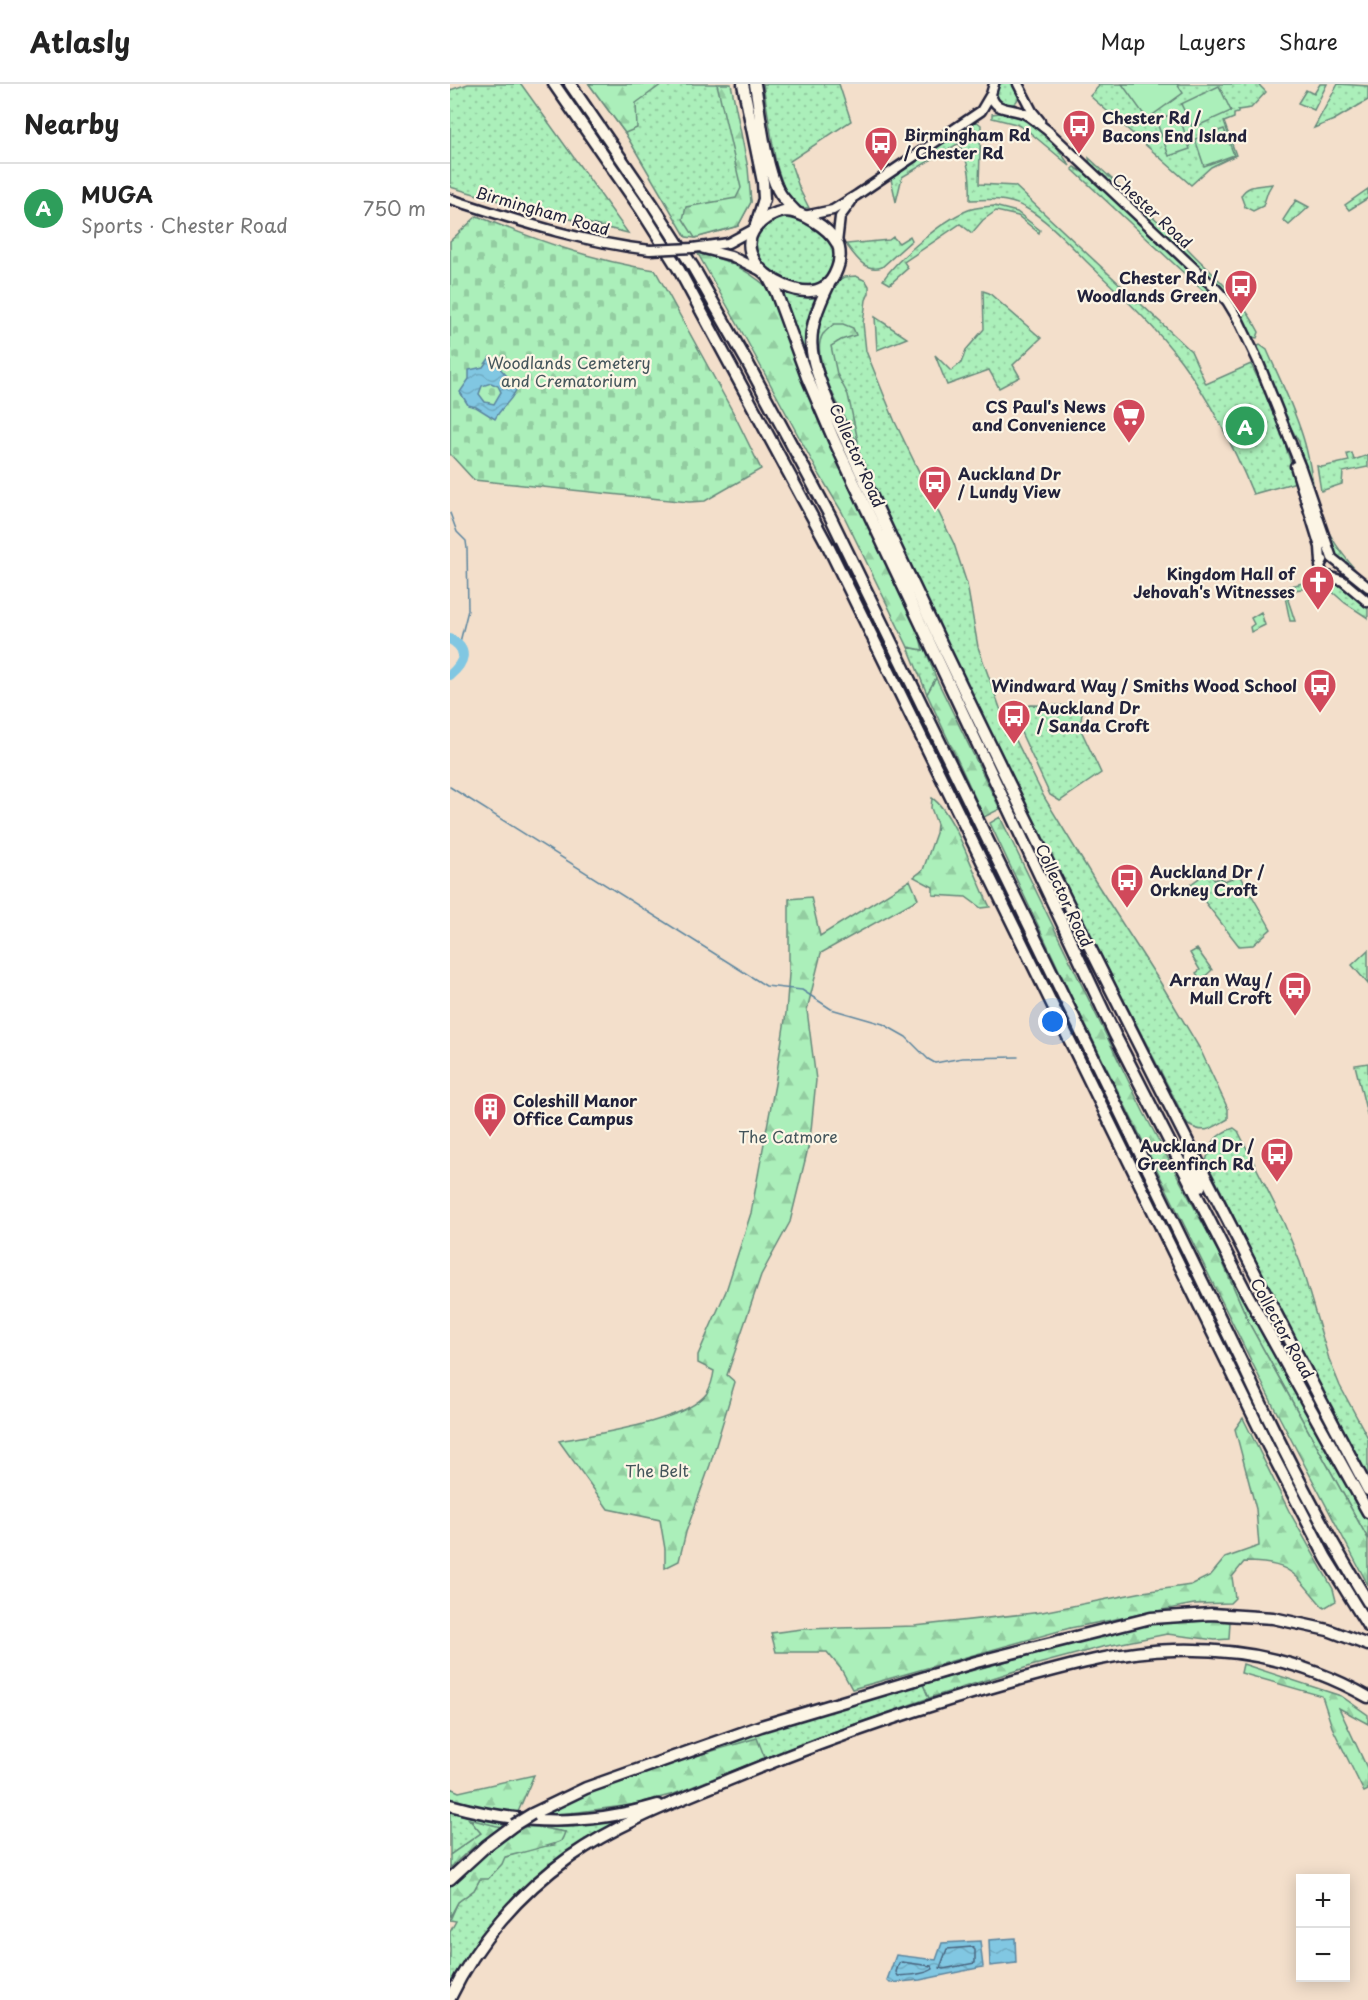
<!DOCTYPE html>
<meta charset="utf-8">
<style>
body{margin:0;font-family:"Playpen Sans",sans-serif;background:#f6f6f6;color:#222}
.controls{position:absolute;right:18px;bottom:18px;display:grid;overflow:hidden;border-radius:0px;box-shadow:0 3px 15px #0003}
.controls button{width:54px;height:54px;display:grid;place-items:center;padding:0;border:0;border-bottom:2px solid #e0e0e0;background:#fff;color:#222;font:30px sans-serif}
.you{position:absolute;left:603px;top:938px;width:21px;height:21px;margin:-15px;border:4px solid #fff;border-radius:50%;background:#1a73e8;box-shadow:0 0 0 9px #1a73e833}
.badge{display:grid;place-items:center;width:39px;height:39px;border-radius:50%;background:#2563eb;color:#fff;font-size:20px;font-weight:700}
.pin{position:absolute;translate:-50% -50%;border:3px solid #fff;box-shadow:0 2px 6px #0006}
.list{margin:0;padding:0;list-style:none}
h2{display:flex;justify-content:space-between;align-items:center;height:78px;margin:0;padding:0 24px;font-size:26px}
h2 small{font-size:20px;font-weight:400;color:#767676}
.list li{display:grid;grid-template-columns:39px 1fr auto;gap:18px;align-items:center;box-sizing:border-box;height:90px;padding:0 24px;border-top:2px solid #e0e0e0}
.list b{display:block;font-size:22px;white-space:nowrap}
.list p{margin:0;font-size:20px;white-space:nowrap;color:#767676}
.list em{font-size:20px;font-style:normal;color:#767676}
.map{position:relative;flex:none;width:918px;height:1916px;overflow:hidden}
header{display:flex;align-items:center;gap:36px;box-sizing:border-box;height:84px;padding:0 30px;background:#fff;border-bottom:2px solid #e0e0e0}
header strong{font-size:28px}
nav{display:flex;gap:33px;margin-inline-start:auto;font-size:21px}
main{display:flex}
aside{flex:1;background:#fff}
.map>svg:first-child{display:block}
.green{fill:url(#green-dots);stroke:#66887a;stroke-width:1.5}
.forest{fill:url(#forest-firs);stroke:#66887a;stroke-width:1.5}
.cemetery{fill:url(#cemetery-stones);stroke:#66887a;stroke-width:1.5}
.pitch{fill:#abefba;stroke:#66887a;stroke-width:1.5}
.water{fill:url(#water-waves);stroke:#5b859f;stroke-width:1.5;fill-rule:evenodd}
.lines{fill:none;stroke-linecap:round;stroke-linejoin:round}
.shore{stroke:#48647e;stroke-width:1.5}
.stream{stroke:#5b859f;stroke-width:1.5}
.river{stroke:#81c7e2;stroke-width:10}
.secondary-casing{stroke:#22223b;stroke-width:13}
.highway-casing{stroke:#22223b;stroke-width:15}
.secondary{stroke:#fcf5e5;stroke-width:8}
.highway{stroke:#fcf5e5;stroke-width:10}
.secondary-bridge-casing{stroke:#22223b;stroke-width:13;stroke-linecap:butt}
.highway-bridge-casing{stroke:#22223b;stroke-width:15;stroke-linecap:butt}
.secondary-bridge{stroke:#fcf5e5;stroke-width:8}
.highway-bridge{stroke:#fcf5e5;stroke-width:10}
.labels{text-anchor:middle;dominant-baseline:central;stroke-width:4.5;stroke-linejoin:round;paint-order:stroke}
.poi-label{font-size:16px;font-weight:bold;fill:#22223b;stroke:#fcf5e5;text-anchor:start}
.street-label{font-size:16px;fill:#22223b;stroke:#fcf5e5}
.park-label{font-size:16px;fill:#44555b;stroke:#fcf5e5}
</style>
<header>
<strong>Atlasly</strong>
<nav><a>Map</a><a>Layers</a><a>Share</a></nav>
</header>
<main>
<aside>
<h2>Nearby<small></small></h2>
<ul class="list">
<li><span class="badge" style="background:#2e9e5b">A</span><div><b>MUGA</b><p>Sports · Chester Road</p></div><em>750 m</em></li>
</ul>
</aside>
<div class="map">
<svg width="918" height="1916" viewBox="0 0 918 1916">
<defs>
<pattern id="green-dots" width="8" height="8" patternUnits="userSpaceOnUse" patternTransform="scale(1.5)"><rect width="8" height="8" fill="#abefba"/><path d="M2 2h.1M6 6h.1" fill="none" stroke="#93cda1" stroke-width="1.8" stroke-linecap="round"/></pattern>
<pattern id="forest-firs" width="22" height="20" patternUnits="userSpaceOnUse" patternTransform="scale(1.5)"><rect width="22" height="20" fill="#abefba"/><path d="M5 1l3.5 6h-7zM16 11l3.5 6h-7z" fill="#93cda1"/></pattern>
<pattern id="cemetery-stones" width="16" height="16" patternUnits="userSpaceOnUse" patternTransform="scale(1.5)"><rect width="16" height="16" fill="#abefba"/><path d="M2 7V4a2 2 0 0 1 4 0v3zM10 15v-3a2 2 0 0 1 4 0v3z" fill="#93cda1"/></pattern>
<pattern id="water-waves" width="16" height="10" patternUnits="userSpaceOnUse" patternTransform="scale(1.5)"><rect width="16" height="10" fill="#81c7e2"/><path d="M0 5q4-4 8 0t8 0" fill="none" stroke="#6fabc3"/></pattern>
</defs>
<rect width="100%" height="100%" fill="#f3dfcb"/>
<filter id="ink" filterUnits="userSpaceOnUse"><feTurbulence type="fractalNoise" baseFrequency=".0167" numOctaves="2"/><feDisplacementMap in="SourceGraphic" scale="12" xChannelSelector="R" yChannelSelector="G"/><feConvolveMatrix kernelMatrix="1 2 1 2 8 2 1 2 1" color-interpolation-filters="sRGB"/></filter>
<g filter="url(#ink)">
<path class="green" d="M545 10a12 12 0 1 1 24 0a12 12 0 1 1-24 0Z
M18,0H71L178,149L70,123L0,103V6Z
M139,0H279L301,118L288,142L245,154L236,153L175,49Z
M313,0H389L401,37L340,77L350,106L359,124H350L335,107L326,80Z
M648,0H808L816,8L801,24L788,26V29L784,30V34L774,38L786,71L761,83L741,101L640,12L649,2Z
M870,0H877L864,26L848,19L856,6L864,10Z
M888,0L918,2V16L884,36L864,44Z
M550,29C557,30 567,29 574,33C593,42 608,64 620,82L577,46L566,40L542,34V30Z
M525,36L531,41L529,100L565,102L741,267L756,300L801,280L828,337L846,396L843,399L803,410C784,363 761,318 731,277C703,240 669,209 636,177C617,158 598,136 574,123C557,114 539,115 520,116C521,92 519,80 509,59L452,93L446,118L441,95Z
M639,74L711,140C726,151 738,166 752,179C774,201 795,220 809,248L807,254L802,253L791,231L764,196L640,80Z
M624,83L638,91L762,207L769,215V217H764L622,85Z
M822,100L818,107L813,122L803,127L795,123L791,112C797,100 810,102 822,100Z
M918,105V114L899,126L895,121Z
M846,116L859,123L839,141L833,136Z
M544,122L567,128L590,146L589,149L568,132L546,127L533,136L522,149L510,140L454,178L458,184L440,200L433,196C448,174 492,137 516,127C524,123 534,123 544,122Z
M343,130C355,138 372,144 381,156C386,164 386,174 383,183C372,210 350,203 329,191C324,188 318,185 314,181C310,177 307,171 305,165C306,137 318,133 343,130Z
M460,152L462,156L432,183C415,189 405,172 396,160L439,156L443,153L449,159Z
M406,192L416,197L419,202V209L416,216L413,239L416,267L445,338L504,460L517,500L528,563L550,624L594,713L645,797L710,898L750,965L778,1025V1035C762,1044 756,1051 738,1041C684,935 628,829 575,722C504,578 437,433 369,287L365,249L377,211L387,197L394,193Z
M328,202L353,213L369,211L355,247V260L358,281Z
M533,207L539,209L591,254L563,281L570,293L549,304L539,286L497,301L485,271L501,287L511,279L516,266L534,245Z
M425,233L457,254L427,266Z
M810,261L817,266C830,296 846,327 855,360C860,378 862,396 866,414C873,448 895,475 918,500L884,471L852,377L849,358L840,342L807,266L808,262Z
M902,369L904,376L918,371V383L893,388L892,400L871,407L867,382L872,383L899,377L897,370Z
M863,496C896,495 894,507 918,525V534L895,519L879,505L874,509L867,503L844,506L838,516L845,537H840L834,508L838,503Z
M811,528L815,541L801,548L800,543L804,540L801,534Z
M468,545L486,594L477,610L458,563L473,566Z
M581,621L633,622L630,644L651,689L610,717L600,711L561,627Z
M759,787L765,796L771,793L774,797L790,791L821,845L803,861L789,862L741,800Z
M747,865L762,886L751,896L746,889L750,886L740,869Z
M918,866V900L902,881Z
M918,979V1034L905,981Z
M784,1044L788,1047L833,1137L850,1178L879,1275L890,1302L918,1354V1396L873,1312L756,1077C761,1059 765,1050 784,1044Z
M769,1170L862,1340L918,1434V1455L800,1241Z
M473,1600L479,1614L383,1648L315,1674L314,1671L206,1684L308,1649Z
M0,1728L53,1740L51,1743L20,1736L31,1749L0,1771Z
M167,1738C116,1767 68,1801 34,1849C21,1867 11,1886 0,1904V1848L6,1837L0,1836L8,1818L24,1806L30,1795L54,1773L90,1763L104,1761L115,1748L87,1743Z"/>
<path class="forest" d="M139,0H212L186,19L187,44L175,49Z
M267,0H281L298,84L301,118L288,142L245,154L233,135L236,123L286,114L291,104Z
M248,170C274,173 297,186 317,203L370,341L468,545L473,566L458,563L392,428L368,388L297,257Z
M384,240H393L403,244L406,251L391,256L381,262L387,290L398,311L408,357L403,352C394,329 358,274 373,250C376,247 380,243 384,240Z
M486,594L550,725L534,733L477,610Z
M482,714C505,729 526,796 540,823L531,824L516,813L483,811V803L464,793L473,786L486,749L487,740L481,724Z
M550,733L694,1029L769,1170L800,1241L918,1455V1501L824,1323L625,920L540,739Z
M460,796L468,815L371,869L357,926L366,996L360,1056L340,1138L311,1191L277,1291L285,1298L260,1381L236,1448L229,1477L215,1484V1465L210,1436L158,1425L109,1357C144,1350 236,1338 257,1309C261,1302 263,1294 264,1287L248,1279V1271L276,1207L301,1129L325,1000L336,929L339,890V815L361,813L370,852Z
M793,1334L839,1427L883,1505L886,1517L874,1524C844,1490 843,1478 794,1478L782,1493L785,1514L780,1519L744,1520L620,1544L402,1605L391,1585L377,1568H326L321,1549L352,1545L465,1542L592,1528L693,1508L741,1501L761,1491L775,1474L809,1462L806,1425L785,1345Z
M762,1536L780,1538L779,1555L765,1556L717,1550L652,1563L581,1582L479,1614L473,1600L690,1541Z
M793,1580L891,1612L918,1631V1640L889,1624L918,1686V1706L914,1708L882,1643L872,1612L791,1589Z
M307,1654L315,1674L224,1710L181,1721L91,1733C158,1695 234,1676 307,1654Z
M84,1691L68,1728L30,1724L0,1716V1704L9,1708Z
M19,1735L51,1743L16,1769L0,1784V1771L31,1749Z
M72,1743H87L115,1748C114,1751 113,1754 111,1757C107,1760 62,1771 55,1773L52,1780L38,1795H30L24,1806L8,1818L0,1833V1801L35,1768Z"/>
<path class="cemetery" d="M27,132C84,155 143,177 205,186L284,330L311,385L255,417L239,418L24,396L0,370V157Z"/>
<path class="pitch" d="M672,0H727L733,9L697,35Z
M769,2L781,27L743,44L731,20Z
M728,28L740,65L719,72L706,36Z
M774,45L784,71L754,82L745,55Z"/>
<path class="water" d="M40,273L56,291L66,306C60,319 52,322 45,335L26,323L18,321L10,308L19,295V286L33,283ZM41,299L48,302L51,308L44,320L35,318L29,310L32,302Z
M565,1854L566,1879L540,1882L539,1856Z
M530,1857L533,1883L470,1896L440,1899L437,1896L446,1871L486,1876L492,1859Z"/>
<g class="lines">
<path class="shore" d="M522,1863L525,1866V1879L493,1885L490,1884L497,1865Z
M452,1878L481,1882L483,1885C474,1891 459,1891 448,1892L446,1888L449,1879Z"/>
<path class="stream" d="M0,429L7,448L16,457L17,465L18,526L9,562
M0,703L316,902L352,906L381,925L433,940L456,953L478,975L485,979L512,974L568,973"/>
<path class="river" d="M0,555C20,566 14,579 0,591"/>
<g class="secondary-casing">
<path id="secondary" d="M544,0L541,10C545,30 563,22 577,31C584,35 590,41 597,46L766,205L777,217L789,237L808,277L851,384L882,474L918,503
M568,0L582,27L590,37
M0,115C66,136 131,158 200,166
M354,132L383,126L407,111L531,27L541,10
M387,159L390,133L401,118
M243,164L278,159L304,145
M254,165L281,172L311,187
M845,382L870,463L871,478
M873,476L870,482L872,488L875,491L893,497L918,518"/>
</g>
<g class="highway-casing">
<path id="highway" d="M104,0L192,127L228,184L378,462L818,1362L876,1474L918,1542
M120,0L203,121L243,183L296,276L380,432L792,1279C830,1361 870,1441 918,1518
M293,0L313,98L314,115L306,141
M305,0C310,29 315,82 328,106C332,114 340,122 346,128
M334,127C352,127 378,143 387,159C391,166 390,178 387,185C384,193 381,199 374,203C353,216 314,196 304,176C290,152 311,132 334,127Z
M317,191L326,208L357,293L384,356L665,951L796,1208L918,1428
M379,200C353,253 358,268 379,320C548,688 730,1048 918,1406
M741,1064V1083L750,1103
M0,1721C72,1741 136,1742 208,1721
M82,1730L136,1704L311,1642L526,1578L701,1534L761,1530L823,1534L878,1546L918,1561
M0,1795L36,1762L64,1741
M0,1914C27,1858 69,1809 120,1773C168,1739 227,1717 283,1694C375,1656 470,1623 567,1596C618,1582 670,1567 724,1566C792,1564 859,1579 918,1613"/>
</g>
<use href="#secondary" class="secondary"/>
<use href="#highway" class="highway"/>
<g class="secondary-bridge-casing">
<path id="secondary-bridge" d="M200,166L243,164"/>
</g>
<g class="highway-bridge-casing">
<path id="highway-bridge" d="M64,1741L82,1730"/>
</g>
<use href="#secondary-bridge" class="secondary-bridge"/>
<use href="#highway-bridge" class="highway-bridge"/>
</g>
</g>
<defs>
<g id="bus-pin" transform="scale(1.725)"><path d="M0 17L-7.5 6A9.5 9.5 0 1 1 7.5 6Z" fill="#d1495b" stroke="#fcf5e5"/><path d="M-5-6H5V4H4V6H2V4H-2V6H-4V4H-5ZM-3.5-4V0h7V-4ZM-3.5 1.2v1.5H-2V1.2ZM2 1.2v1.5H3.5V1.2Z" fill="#fff"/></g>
<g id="supermarket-pin" transform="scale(1.725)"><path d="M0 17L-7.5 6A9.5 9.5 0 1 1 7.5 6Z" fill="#d1495b" stroke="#fcf5e5"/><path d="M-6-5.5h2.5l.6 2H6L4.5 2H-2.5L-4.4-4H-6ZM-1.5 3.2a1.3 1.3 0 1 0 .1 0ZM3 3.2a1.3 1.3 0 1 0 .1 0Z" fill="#fff"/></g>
<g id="church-pin" transform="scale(1.725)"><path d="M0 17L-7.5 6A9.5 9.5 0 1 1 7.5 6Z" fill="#d1495b" stroke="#fcf5e5"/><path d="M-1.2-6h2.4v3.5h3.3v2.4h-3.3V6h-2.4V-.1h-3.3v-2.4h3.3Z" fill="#fff"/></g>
<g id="building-pin" transform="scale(1.725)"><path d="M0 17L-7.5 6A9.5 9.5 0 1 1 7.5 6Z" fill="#d1495b" stroke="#fcf5e5"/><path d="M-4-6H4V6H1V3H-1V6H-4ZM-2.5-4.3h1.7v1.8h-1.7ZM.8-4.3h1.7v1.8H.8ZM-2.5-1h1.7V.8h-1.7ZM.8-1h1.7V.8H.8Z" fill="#fff"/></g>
</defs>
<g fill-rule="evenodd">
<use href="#bus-pin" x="629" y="42"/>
<use href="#bus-pin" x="431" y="59"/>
<use href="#bus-pin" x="791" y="202"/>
<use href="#supermarket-pin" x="679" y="331"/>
<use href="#bus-pin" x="485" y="398"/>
<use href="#church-pin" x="868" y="498"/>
<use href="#bus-pin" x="870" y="601"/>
<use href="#bus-pin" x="564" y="632"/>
<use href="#bus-pin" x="677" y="796"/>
<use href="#bus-pin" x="845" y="904"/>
<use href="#building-pin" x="40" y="1025"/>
<use href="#bus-pin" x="827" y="1070"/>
</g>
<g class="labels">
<g class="poi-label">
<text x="652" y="33">Chester Rd /<tspan x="652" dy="18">Bacons End Island</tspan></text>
<text x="454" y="50">Birmingham Rd<tspan x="454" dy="18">/ Chester Rd</tspan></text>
<text x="768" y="193" text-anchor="end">Chester Rd /<tspan x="768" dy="18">Woodlands Green</tspan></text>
<text x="656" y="322" text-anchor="end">CS Paul's News<tspan x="656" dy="18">and Convenience</tspan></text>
<text x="508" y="389">Auckland Dr<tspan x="508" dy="18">/ Lundy View</tspan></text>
<text x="845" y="489" text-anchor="end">Kingdom Hall of<tspan x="845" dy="18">Jehovah's Witnesses</tspan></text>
<text x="847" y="601" text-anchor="end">Windward Way / Smiths Wood School</text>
<text x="587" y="623">Auckland Dr<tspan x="587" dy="18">/ Sanda Croft</tspan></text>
<text x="700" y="787">Auckland Dr /<tspan x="700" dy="18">Orkney Croft</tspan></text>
<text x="822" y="895" text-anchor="end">Arran Way /<tspan x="822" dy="18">Mull Croft</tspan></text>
<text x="63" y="1016">Coleshill Manor<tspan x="63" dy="18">Office Campus</tspan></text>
<text x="804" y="1061" text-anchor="end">Auckland Dr /<tspan x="804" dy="18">Greenfinch Rd</tspan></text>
</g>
<g class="street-label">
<text transform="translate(93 126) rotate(16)">Birmingham Road</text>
<text transform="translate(703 126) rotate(43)">Chester Road</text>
<text transform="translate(408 371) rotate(66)">Collector Road</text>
<text transform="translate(615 811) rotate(65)">Collector Road</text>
<text transform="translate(833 1244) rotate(61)">Collector Road</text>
</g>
<g class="park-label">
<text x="119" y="278">Woodlands Cemetery<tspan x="119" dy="18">and Crematorium</tspan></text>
<text x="338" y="1052">The Catmore</text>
<text x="207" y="1386">The Belt</text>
</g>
</g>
</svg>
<div class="controls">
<button>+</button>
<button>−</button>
</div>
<div class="you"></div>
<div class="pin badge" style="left:795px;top:342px;background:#2e9e5b">A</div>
</div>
</main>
